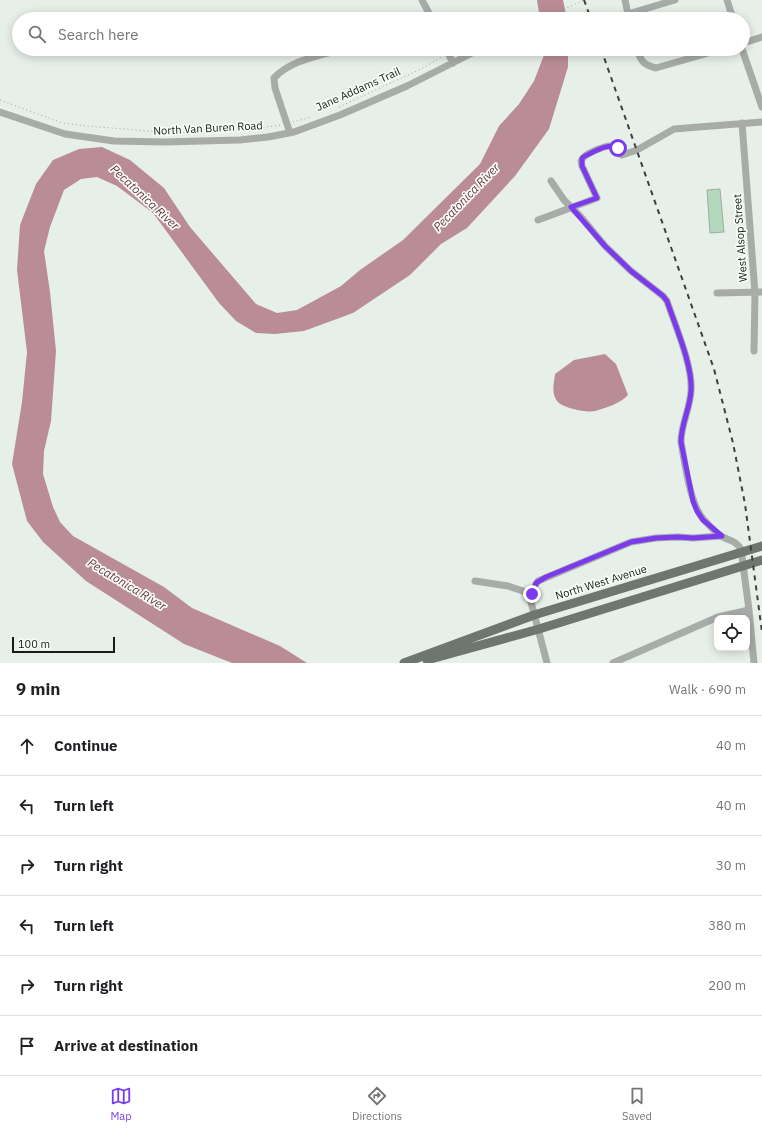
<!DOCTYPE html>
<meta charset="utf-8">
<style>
body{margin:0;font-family:"IBM Plex Sans",sans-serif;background:#f6f6f6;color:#202124}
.controls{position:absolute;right:12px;bottom:12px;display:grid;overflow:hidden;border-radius:8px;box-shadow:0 2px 10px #0003}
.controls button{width:36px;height:36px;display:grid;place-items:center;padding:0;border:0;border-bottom:1px solid #e0e0e0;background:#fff;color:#202124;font:20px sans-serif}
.scale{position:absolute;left:12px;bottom:10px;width:103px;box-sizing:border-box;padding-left:4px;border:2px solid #181b19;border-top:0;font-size:11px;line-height:14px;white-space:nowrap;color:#181b19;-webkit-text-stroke:3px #f5fdf6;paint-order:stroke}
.stop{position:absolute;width:12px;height:12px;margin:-9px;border:3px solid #7c3aed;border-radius:50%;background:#fff}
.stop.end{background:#7c3aed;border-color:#fff;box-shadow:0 1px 4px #0008}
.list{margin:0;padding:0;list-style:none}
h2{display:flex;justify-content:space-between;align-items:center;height:52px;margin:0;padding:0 16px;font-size:17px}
h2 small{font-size:13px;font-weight:400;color:#757577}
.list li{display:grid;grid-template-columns:26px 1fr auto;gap:12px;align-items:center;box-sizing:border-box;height:60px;padding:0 16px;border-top:1px solid #e0e0e0}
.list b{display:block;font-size:15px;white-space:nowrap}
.list em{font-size:13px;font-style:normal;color:#757577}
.icon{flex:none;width:22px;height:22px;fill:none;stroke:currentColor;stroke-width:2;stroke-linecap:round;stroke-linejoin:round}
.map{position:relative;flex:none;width:762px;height:663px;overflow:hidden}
.search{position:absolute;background:#fff;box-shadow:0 2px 10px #0003;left:12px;right:12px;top:12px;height:44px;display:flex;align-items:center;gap:10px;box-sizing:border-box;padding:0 14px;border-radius:22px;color:#757577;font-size:15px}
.sheet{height:412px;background:#fff}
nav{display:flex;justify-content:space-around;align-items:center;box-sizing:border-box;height:56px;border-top:1px solid #e0e0e0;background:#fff;font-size:11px;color:#757577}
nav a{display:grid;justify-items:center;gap:2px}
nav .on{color:#7c3aed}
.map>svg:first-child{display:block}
.water{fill:#ba8d96}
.building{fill:#b3d9bc;stroke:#a2aaa4}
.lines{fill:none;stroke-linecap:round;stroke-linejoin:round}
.path{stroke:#9fa5a0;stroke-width:1;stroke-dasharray:1 3;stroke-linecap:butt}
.minor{stroke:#a8aca9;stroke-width:7}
.major{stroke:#6f7571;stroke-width:9}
.rail{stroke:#3d413e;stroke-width:2;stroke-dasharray:5 5;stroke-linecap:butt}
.route{stroke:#7c3aed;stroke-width:5}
.labels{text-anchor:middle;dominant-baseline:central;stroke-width:3.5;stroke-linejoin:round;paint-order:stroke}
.street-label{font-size:11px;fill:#181b19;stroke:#f5fdf6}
.water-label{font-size:12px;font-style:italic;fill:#6f3443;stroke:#f5fdf6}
</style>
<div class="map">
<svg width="762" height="663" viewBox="0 0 762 663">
<rect width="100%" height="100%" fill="#e7efe9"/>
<path class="water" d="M537,0H563L567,19H540Z
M544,49H568V67L549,129L515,176L467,228L441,244L410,275L353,313L304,331L275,334L256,333L236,321L219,303L153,213L117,186L97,177L81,179L64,190L50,227L44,251L50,292L56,351L51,421L44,451L43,474L53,507L60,522L73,536L164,587L192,608L280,646L307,663H232L184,644L86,581L43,542L27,521L12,464L22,402L27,352L17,270L20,225L36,184L53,160L79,149L102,147L130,160L164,188L190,227L256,304L277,313L297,310L341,286L360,270L403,240L480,164L499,126L519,104L534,81L544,55Z
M605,354L616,364L628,395C621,403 606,408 595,411C587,413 562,408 557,401C551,393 554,383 555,374L574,360Z"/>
<path class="building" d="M720,189L724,232L710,233L707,190Z"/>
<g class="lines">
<path class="path" d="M542,19L584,0
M0,100L62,123L87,126L161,132L202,133L249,130L280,125
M339,107L421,69L442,57
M293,122L312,117"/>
<path class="minor" d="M422,0L432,19
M625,0L629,19
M727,0L733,19
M628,14L675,0
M743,43L762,37
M446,49L453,63
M637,49C641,62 644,65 656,68L722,49
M742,49L762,107
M0,112L65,134L114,141L164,142L240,140L268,137L294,132L340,115L407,86L480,49
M742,123L755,293L754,351
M290,133L275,88L274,78C291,60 319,56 342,49
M551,181L564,200L581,217L605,246L631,271L663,296L667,301C675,325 693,366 691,391C690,409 681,424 681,442C685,463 690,507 705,521C710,526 715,532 721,536C729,541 734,539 741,549L749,610L754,663
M538,220L597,198L582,166L581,161C584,153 608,144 616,146L620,154L622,155L637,150L674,129L762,122
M717,293L762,292
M475,581L508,586L532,594
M547,663L531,602L533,589L538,581L631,542L656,538L678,537L693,538L721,536
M613,663L718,617L749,610"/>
<path class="major" d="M427,660L539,629L762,560
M404,663L534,615L762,546"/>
<path class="rail" d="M584,0L591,19
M601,49L714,369L733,443L745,504L762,632"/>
</g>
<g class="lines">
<path class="route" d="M532,594L536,583L546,577L631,542L656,538L678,537L693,538L722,536L703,520L697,511L693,501L681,442C681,424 690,409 691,391C693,366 675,325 667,301L663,296L631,271L605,246L571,207L597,198L582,166V158L585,156C594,152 609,142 618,148"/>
</g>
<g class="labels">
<g class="street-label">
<text transform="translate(358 89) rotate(-24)">Jane Addams Trail</text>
<text transform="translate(208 128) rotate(-3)">North Van Buren Road</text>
<text transform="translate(740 238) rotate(-94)">West Alsop Street</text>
<text transform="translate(601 582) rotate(-17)">North West Avenue</text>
</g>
<g class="water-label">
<text transform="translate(145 197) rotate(43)">Pecatonica River</text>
<text transform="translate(466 197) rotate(-46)">Pecatonica River</text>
<text transform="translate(127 584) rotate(31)">Pecatonica River</text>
</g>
</g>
</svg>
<div class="controls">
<button><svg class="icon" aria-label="locate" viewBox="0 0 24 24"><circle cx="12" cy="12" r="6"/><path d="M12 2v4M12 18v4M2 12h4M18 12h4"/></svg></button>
</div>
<div class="scale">100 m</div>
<div class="stop" style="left:618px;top:148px"></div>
<div class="stop end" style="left:532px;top:594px"></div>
<div class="search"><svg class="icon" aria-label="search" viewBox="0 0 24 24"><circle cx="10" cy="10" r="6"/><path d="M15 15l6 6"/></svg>Search here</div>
</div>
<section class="sheet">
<h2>9 min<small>Walk · 690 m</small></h2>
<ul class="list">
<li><svg class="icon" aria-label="ahead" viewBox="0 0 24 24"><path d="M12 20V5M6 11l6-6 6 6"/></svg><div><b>Continue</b></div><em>40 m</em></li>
<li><svg class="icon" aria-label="left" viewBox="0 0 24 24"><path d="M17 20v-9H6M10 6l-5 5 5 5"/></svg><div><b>Turn left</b></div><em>40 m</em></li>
<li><svg class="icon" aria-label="right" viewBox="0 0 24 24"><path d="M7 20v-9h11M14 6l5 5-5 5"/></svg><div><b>Turn right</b></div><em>30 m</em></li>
<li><svg class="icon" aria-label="left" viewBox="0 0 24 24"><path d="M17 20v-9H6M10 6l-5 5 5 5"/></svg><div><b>Turn left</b></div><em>380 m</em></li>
<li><svg class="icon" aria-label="right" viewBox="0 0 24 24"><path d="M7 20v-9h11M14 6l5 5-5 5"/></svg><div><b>Turn right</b></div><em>200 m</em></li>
<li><svg class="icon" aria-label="arrive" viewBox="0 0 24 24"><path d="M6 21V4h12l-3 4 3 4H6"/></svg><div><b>Arrive at destination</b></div></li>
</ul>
</section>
<nav>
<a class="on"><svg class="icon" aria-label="map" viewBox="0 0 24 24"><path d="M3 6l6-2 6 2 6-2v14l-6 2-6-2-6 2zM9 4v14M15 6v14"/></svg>Map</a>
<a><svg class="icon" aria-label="directions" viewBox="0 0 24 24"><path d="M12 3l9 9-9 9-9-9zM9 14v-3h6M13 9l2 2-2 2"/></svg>Directions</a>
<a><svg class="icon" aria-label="saved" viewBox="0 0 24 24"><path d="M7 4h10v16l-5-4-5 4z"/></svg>Saved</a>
</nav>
